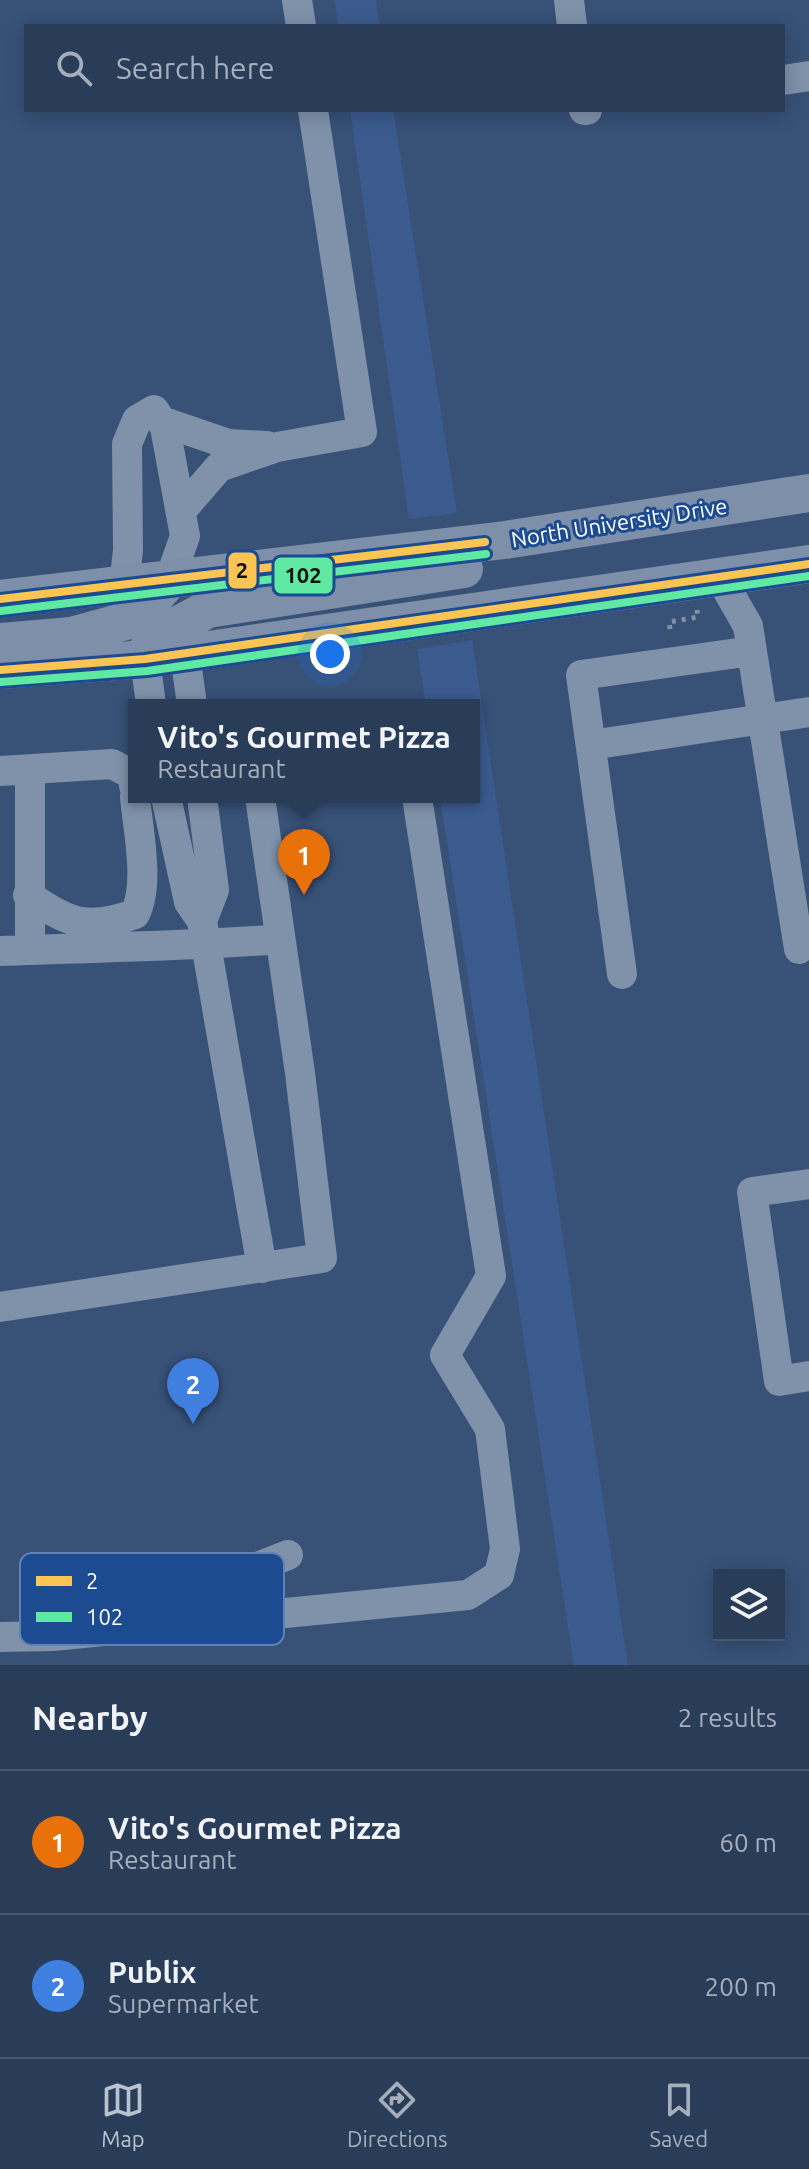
<!DOCTYPE html>
<style>
body{margin:0;font-family:Ubuntu,sans-serif;background:#31445f;color:#f1f3f6}
.controls{position:absolute;right:24px;bottom:24px;display:grid;overflow:hidden;border-radius:0px;box-shadow:0 4px 20px #0003}
.controls button{width:72px;height:72px;display:grid;place-items:center;padding:0;border:0;border-bottom:2px solid #45566f;background:#293d59;color:#f1f3f6;font:40px sans-serif}
.you{position:absolute;left:330px;top:654px;width:28px;height:28px;margin:-20px;border:6px solid #fff;border-radius:50%;background:#1a73e8;box-shadow:0 0 0 12px #1a73e833}
.badge{display:grid;place-items:center;width:52px;height:52px;border-radius:50%;background:#b9c2cf;color:#fff;font-size:26px;font-weight:700}
.pin{position:absolute;translate:-50% -66px;filter:drop-shadow(0 2px 4px #0008)}
.pin::after{content:'';position:absolute;top:42px;width:28px;height:24px;background:inherit;clip-path:polygon(0 0,100% 0,50% 100%)}
.popup{position:absolute;left:128px;top:699px;width:352px;height:104px;box-sizing:border-box;display:grid;place-content:center;border-radius:0px;background:#293d59;filter:drop-shadow(0 2px 6px #0005);font-size:26px;white-space:nowrap;color:#a5aeba}
.popup b{font-size:30px;color:#f1f3f6}
.popup::after{content:'';position:absolute;left:50%;top:100%;margin-left:-16px;border:16px solid transparent;border-top-color:#293d59}
.list{margin:0;padding:0;list-style:none}
h2{display:flex;justify-content:space-between;align-items:center;height:104px;margin:0;padding:0 32px;font-size:34px}
h2 small{font-size:26px;font-weight:400;color:#a5aeba}
.list li{display:grid;grid-template-columns:52px 1fr auto;gap:24px;align-items:center;box-sizing:border-box;height:144px;padding:0 32px;border-top:2px solid #45566f}
.list b{display:block;font-size:30px;white-space:nowrap}
.list p{margin:0;font-size:26px;white-space:nowrap;color:#a5aeba}
.list em{font-size:26px;font-style:normal;color:#a5aeba}
.icon{flex:none;width:44px;height:44px;fill:none;stroke:currentColor;stroke-width:2;stroke-linecap:round;stroke-linejoin:round}
.map{position:relative;flex:none;width:809px;height:1665px;overflow:hidden}
.search{position:absolute;background:#293d59;box-shadow:0 4px 20px #0003;left:24px;right:24px;top:24px;height:88px;display:flex;align-items:center;gap:20px;box-sizing:border-box;padding:0 28px;border-radius:0px;color:#a5aeba;font-size:30px}
.sheet{height:392px;background:#293d59}
nav{display:flex;justify-content:space-around;align-items:center;box-sizing:border-box;height:112px;border-top:2px solid #45566f;background:#293d59;font-size:22px;color:#a5aeba}
nav a{display:grid;justify-items:center;gap:4px}
nav .on{color:#b9c2cf}
.map>svg:first-child{display:block}
.water{fill:#3b5b8f}
.lines{fill:none;stroke-linecap:round;stroke-linejoin:round}
.path{stroke:#7f92aa;stroke-width:5;stroke-dasharray:4 6;stroke-linecap:butt}
.minor{stroke:#7f92aa;stroke-width:30}
.major{stroke:#7e90a9;stroke-width:38}
.bus-1-casing{stroke:#1c4b92;stroke-width:14}
.bus-2-casing{stroke:#1c4b92;stroke-width:14}
.bus-1{stroke:#fcc553;stroke-width:8}
.bus-2{stroke:#60e9a3;stroke-width:8}
.labels{text-anchor:middle;dominant-baseline:central;stroke-width:6;stroke-linejoin:round;paint-order:stroke}
.street-label{font-size:22px;fill:#fff;stroke:#1c4b92}
.key{fill:#1c4b92;stroke:#6081b3;stroke-width:2}
.key-label{font-size:22px;fill:#fff}
.line-badge{stroke:#1c4b92;stroke-width:3}
.pale-badge-label{font-size:22px;text-anchor:middle;font-weight:bold;fill:#111}
</style>
<div class="map">
<svg width="809" height="1665" viewBox="0 0 809 1665">
<rect width="100%" height="100%" fill="#375177"/>
<path class="water" d="M335,0H376L380,26H338Z
M350,110H393L457,513L409,519Z
M472,640L628,1665H574L440,797H474V705H426L417,649Z"/>
<g class="lines">
<path class="path" d="M670,629L669,622L698,617L697,610"/>
<path class="minor" d="M297,0L301,26
M569,0L572,26
M783,80L809,76
M584,110H587
M161,421L228,444L267,446
M181,511L219,467L277,447L362,432L313,110
M720,577L748,626L799,949
M124,586L128,550L127,444L137,420L154,410L165,427L185,536L170,579
M185,654L192,705
M145,659L151,705
M591,745L809,712
M30,770V949
M0,771L112,764L133,775L134,786
M166,797L189,902L202,921L262,1268
M28,895C67,923 87,931 135,914C150,884 138,831 135,797
M202,921L214,890L202,797
M0,951C94,947 187,947 280,939
M622,974L581,675L752,651
M809,1184L752,1192L779,1381L809,1376
M0,1307L322,1258L300,1073L260,797
M143,1624L189,1594L288,1555
M0,1637L53,1636L468,1595L499,1575L505,1549L490,1429L445,1355L491,1276L417,797"/>
<path class="major" d="M0,599L505,540L809,493
M0,642L71,636L137,618L170,579
M145,659L152,639L208,609L464,569
M0,670L145,659L809,564"/>
<g class="bus-1-casing">
<path id="bus-1" d="M0,599L485,542
M0,670L145,659L809,564"/>
</g>
<g class="bus-2-casing">
<path id="bus-2" d="M1,611L486,554
M1,682L147,671L809,576"/>
</g>
<use href="#bus-1" class="bus-1"/>
<use href="#bus-2" class="bus-2"/>
</g>
<g class="labels">
<g class="street-label">
<text transform="translate(619 522) rotate(-9)">North University Drive</text>
</g>
</g>
<rect x="20" y="1553" width="264" height="92" rx="12" class="key"/>
<rect x="36" y="1576" width="36" height="10" fill="#fcc553"/>
<rect x="36" y="1612" width="36" height="10" fill="#60e9a3"/>
<g class="key-label">
<text x="86" y="1589">2</text>
<text x="86" y="1625">102</text>
</g>
<g class="line-badge">
<rect x="227" y="551" width="31" height="39" rx="8" fill="#fcc553"/>
<rect x="273" y="556" width="61" height="39" rx="8" fill="#60e9a3"/>
</g>
<g class="pale-badge-label">
<text x="242" y="578">2</text>
<text x="303" y="583">102</text>
</g>
</svg>
<div class="controls">
<button><svg class="icon" aria-label="layers" viewBox="0 0 24 24"><path d="M12 4l9 5-9 5-9-5zM3 14l9 5 9-5"/></svg></button>
</div>
<div class="you"></div>
<div class="pin badge" style="left:304px;top:895px;background:#e8710a">1</div>
<div class="popup"><b>Vito's Gourmet Pizza</b>Restaurant</div>
<div class="pin badge" style="left:193px;top:1424px;background:#3f7fe0">2</div>
<div class="search"><svg class="icon" aria-label="search" viewBox="0 0 24 24"><circle cx="10" cy="10" r="6"/><path d="M15 15l6 6"/></svg>Search here</div>
</div>
<section class="sheet">
<h2>Nearby<small>2 results</small></h2>
<ul class="list">
<li><span class="badge" style="background:#e8710a">1</span><div><b>Vito's Gourmet Pizza</b><p>Restaurant</p></div><em>60 m</em></li>
<li><span class="badge" style="background:#3f7fe0">2</span><div><b>Publix</b><p>Supermarket</p></div><em>200 m</em></li>
</ul>
</section>
<nav>
<a class="on"><svg class="icon" aria-label="map" viewBox="0 0 24 24"><path d="M3 6l6-2 6 2 6-2v14l-6 2-6-2-6 2zM9 4v14M15 6v14"/></svg>Map</a>
<a><svg class="icon" aria-label="directions" viewBox="0 0 24 24"><path d="M12 3l9 9-9 9-9-9zM9 14v-3h6M13 9l2 2-2 2"/></svg>Directions</a>
<a><svg class="icon" aria-label="saved" viewBox="0 0 24 24"><path d="M7 4h10v16l-5-4-5 4z"/></svg>Saved</a>
</nav>
